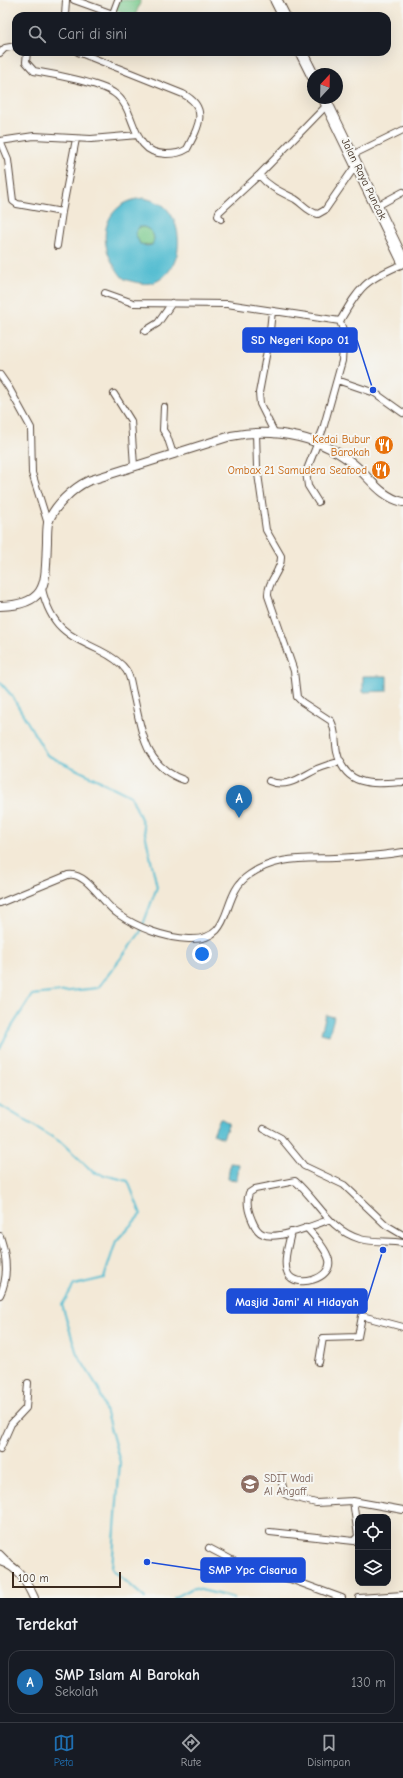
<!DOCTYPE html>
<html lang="id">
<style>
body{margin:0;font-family:"Comic Neue",sans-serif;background:#242831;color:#f1f3f6}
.controls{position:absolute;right:12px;bottom:12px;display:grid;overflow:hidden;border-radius:8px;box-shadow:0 4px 16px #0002}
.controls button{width:36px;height:36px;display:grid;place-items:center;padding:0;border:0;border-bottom:1px solid #363941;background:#171b24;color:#f1f3f6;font:20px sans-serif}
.compass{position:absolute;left:307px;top:68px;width:36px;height:36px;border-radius:50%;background:#171b24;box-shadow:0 4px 16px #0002;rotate:22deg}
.scale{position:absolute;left:12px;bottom:10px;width:109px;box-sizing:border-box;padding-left:4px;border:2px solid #3b2a1e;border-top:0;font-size:11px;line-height:14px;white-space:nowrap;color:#3b2a1e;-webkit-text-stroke:3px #f6f6f2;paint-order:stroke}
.you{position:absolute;left:202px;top:954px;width:14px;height:14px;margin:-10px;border:3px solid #fff;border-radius:50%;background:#1a73e8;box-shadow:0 0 0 6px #1a73e833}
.badge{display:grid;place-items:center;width:26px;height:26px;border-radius:50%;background:#1f6fb2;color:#fff;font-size:13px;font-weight:700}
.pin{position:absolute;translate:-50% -33px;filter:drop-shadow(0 1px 2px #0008)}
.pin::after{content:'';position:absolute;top:21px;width:14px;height:12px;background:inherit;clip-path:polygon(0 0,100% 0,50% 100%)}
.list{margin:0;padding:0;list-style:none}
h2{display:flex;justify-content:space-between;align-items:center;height:52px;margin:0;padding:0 16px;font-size:17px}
h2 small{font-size:13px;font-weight:400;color:#9ea1a6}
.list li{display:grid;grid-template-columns:26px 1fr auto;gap:12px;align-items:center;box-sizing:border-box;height:64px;margin:0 8px 8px;padding:0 8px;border:1px solid #363941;border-radius:12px}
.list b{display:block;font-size:15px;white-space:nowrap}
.list p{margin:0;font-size:13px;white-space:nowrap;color:#9ea1a6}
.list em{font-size:13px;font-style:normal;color:#9ea1a6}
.icon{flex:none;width:22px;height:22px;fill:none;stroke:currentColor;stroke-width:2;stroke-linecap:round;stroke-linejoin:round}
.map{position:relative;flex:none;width:403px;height:1598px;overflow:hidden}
.search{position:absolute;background:#171b24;box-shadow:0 4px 16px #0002;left:12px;right:12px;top:12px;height:44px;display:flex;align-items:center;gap:10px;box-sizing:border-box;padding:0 14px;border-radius:12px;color:#9ea1a6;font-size:15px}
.sheet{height:124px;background:#171b24}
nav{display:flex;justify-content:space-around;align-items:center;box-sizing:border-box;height:56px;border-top:1px solid #363941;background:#171b24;font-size:11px;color:#9ea1a6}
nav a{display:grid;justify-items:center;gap:2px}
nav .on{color:#1f6fb2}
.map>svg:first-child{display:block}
.green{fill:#78ca8c;stroke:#5a7a55}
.water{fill:#54bdd1;stroke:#487478;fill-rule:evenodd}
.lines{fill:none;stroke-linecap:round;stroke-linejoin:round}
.stream{stroke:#54bdd1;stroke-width:2}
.street-casing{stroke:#57473a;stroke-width:8}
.secondary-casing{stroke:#57473a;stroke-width:10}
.highway-casing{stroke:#57473a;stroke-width:13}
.street{stroke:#fff;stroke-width:6}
.secondary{stroke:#fff;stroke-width:8}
.highway{stroke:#fff;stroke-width:11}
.labels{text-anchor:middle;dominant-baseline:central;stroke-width:4;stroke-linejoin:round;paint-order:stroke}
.street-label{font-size:11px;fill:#3b2a1e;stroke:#f6f6f2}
.food-label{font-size:11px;fill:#c56008;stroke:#f6f6f2;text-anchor:end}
.education-label{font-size:11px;fill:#785e54;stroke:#f6f6f2;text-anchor:start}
.leader{fill:none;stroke:#1d4ed8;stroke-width:1.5}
.callout-dot{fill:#1d4ed8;stroke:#f6f6f2;stroke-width:1.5}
.callout{fill:#1d4ed8;stroke:#1d4ed8;stroke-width:1.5}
.callout-label{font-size:12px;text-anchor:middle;font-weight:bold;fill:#fff}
</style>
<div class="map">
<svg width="403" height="1598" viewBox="0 0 403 1598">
<rect width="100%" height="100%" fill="#f6f6f2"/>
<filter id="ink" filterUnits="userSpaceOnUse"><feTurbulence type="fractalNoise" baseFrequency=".025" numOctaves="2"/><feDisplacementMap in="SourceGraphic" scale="8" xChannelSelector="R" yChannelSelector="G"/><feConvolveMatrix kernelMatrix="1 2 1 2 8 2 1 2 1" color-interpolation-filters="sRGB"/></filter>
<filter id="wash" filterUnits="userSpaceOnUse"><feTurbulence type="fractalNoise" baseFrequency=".012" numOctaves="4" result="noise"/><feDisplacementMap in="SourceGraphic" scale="16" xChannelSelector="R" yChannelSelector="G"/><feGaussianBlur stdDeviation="0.9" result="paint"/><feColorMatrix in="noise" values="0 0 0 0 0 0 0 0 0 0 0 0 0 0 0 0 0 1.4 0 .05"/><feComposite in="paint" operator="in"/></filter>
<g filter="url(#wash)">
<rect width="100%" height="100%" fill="#f3e9d7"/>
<path class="green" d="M119,0H141L135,16H130L115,10Z
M139,227C149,226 158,235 152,245L140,244L135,233Z"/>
<path class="water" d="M144,198C151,200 159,202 164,206C179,219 182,246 174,263C167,277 155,286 140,283C135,282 129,281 125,279C121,277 118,271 115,267C95,237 106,201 144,198ZM139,227H144C152,230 157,237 152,245L147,246L140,244L135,233Z
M387,676V691L363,692V676Z
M326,1015L334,1017L329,1035L321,1033Z
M220,1118L229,1123L223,1138L213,1134Z
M230,1163L239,1164L237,1180L228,1179Z"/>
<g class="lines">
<path class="stream" d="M0,682L12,696L47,755L131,796L143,824L157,887L140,933L98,988L32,995L6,1036L0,1049
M0,1105L62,1143L93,1172L128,1181L141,1214L116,1241L104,1278L74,1285L62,1305L77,1354L99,1389L120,1462L112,1569L145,1598
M174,1598L193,1588L234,1598"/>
</g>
</g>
<g filter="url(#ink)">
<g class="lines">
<g class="street-casing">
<path id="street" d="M74,0L113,14
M65,16L66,0
M112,16L118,0
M27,52L26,62L34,71C52,74 100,83 114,93C138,109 129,154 166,154C173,154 181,153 187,149C198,128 210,108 183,94L78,52
M0,53L5,48L16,46
M327,105L259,175C269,187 281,192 295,199C303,204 308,212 318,214L325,210L356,165
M0,141L8,160L13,201L17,204L62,212L76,139
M0,141L34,136L91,139L138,135
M352,155L403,130
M377,206L403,192
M221,219L218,216L219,212L259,175
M57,246L62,212
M105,293L133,303L227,304L340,321
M272,311L269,340L259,393L260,404L275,434
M340,321C360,286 365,280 403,264
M145,331L158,323L172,303
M0,375L9,388L31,428L32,473L48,524
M337,380L375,393L403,413
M114,394L131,421L134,466
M164,407L163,430L167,436L173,454
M256,433L257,467L266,530L281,556C282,571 267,581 268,596L294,671L297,697L302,702L331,721C336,730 335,742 337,752C345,788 374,784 403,782
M318,502L308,486L306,472L323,429L342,361L344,333L340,321
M42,589C51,627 67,635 99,650C109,655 120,661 126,670C131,677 131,686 133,693C142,730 143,766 184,780
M269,781C287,789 301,777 317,769C324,766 332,764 341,761
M0,903L68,875C86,871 103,904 118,914C138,928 165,938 189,939C236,941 219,895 249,875C276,856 303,859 334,858C357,857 380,856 403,852
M264,1129L281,1138L304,1166L344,1185L386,1225L403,1235
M328,1220C314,1225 276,1241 263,1234C257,1232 254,1225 252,1220C248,1211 246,1202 249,1193L255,1189L295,1181C318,1201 329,1230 360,1239C375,1243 389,1240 403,1243
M291,1232C289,1244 282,1262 288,1274C296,1289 333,1279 329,1260C326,1248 314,1236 306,1227
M0,1236C6,1254 9,1277 0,1295
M319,1362L323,1338L358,1337L362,1316L403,1327
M0,1449L11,1424L26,1408L28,1383
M280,1476L285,1494L289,1496L316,1503L353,1501L403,1510
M270,1532L354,1541L358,1536L353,1501
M209,1548L247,1568L290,1579L342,1598
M0,1554L9,1563
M359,1598L403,1595"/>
</g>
<g class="secondary-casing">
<path id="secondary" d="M0,606C50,605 45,581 47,542C47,536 47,529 48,523C53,507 73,488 88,481L231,436C275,427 324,437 357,467C372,481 382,497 403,502
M0,1561C19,1567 26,1581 34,1598"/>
</g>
<g class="highway-casing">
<path id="highway" d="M276,0L284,16
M301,52L313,76
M324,98L403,261"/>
</g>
<use href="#street" class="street"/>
<use href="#secondary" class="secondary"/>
<use href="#highway" class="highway"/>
</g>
</g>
<defs>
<g id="restaurant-disc" transform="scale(1)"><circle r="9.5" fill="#e8710a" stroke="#f6f6f2"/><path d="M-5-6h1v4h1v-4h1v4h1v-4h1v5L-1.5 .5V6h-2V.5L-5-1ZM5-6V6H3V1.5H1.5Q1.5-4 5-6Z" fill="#fff"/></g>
<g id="school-disc" transform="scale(1)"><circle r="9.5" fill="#8d6e63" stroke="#f6f6f2"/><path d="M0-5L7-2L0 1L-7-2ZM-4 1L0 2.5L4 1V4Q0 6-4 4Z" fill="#fff"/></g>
</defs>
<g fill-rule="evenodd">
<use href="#restaurant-disc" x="384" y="445"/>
<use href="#restaurant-disc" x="381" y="470"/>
<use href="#school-disc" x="250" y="1484"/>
</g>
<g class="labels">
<g class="street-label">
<text transform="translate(364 179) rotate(64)">Jalan Raya Puncak</text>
</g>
<g class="food-label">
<text x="370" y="439">Kedai Bubur<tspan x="370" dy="13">Barokah</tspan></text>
<text x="367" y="470">Ombax 21 Samudera Seafood</text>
</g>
<g class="education-label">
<text x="264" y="1478">SDIT Wadi<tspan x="264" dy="13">Al Ahgaff</tspan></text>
</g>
</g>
<path class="leader" d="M373 390L357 340M383 1250L367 1301M147 1562L201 1570"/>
<g class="callout-dot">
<circle cx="373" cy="390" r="4"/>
<circle cx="383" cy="1250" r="4"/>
<circle cx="147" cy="1562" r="4"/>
</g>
<g class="callout">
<rect x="243" y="328" width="114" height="24" rx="4"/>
<rect x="227" y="1289" width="140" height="24" rx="4"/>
<rect x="201" y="1558" width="104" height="24" rx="4"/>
</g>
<g class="callout-label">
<text x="300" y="344">SD Negeri Kopo 01</text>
<text x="297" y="1306">Masjid Jami' Al Hidayah</text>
<text x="253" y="1574">SMP Ypc Cisarua</text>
</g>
</svg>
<div class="controls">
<button><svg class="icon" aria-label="locate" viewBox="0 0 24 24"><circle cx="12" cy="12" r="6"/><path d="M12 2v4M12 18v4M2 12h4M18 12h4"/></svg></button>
<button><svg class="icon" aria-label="layers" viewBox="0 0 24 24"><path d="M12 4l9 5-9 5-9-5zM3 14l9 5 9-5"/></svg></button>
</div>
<svg class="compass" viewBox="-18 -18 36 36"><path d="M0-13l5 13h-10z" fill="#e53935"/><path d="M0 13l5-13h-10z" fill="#9ea1a6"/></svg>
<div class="scale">100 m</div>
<div class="you"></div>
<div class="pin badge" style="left:239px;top:818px">A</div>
<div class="search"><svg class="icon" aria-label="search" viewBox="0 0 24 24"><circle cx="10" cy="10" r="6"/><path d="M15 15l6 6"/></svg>Cari di sini</div>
</div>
<section class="sheet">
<h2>Terdekat<small></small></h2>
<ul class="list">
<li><span class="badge">A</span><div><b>SMP Islam Al Barokah</b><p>Sekolah</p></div><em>130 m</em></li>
</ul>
</section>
<nav>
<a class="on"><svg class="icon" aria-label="map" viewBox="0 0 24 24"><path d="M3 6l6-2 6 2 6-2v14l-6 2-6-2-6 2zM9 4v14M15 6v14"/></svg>Peta</a>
<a><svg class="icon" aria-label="directions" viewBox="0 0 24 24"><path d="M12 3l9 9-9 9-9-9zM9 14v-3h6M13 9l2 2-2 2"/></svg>Rute</a>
<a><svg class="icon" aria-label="saved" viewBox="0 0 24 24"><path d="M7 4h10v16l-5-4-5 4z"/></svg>Disimpan</a>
</nav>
